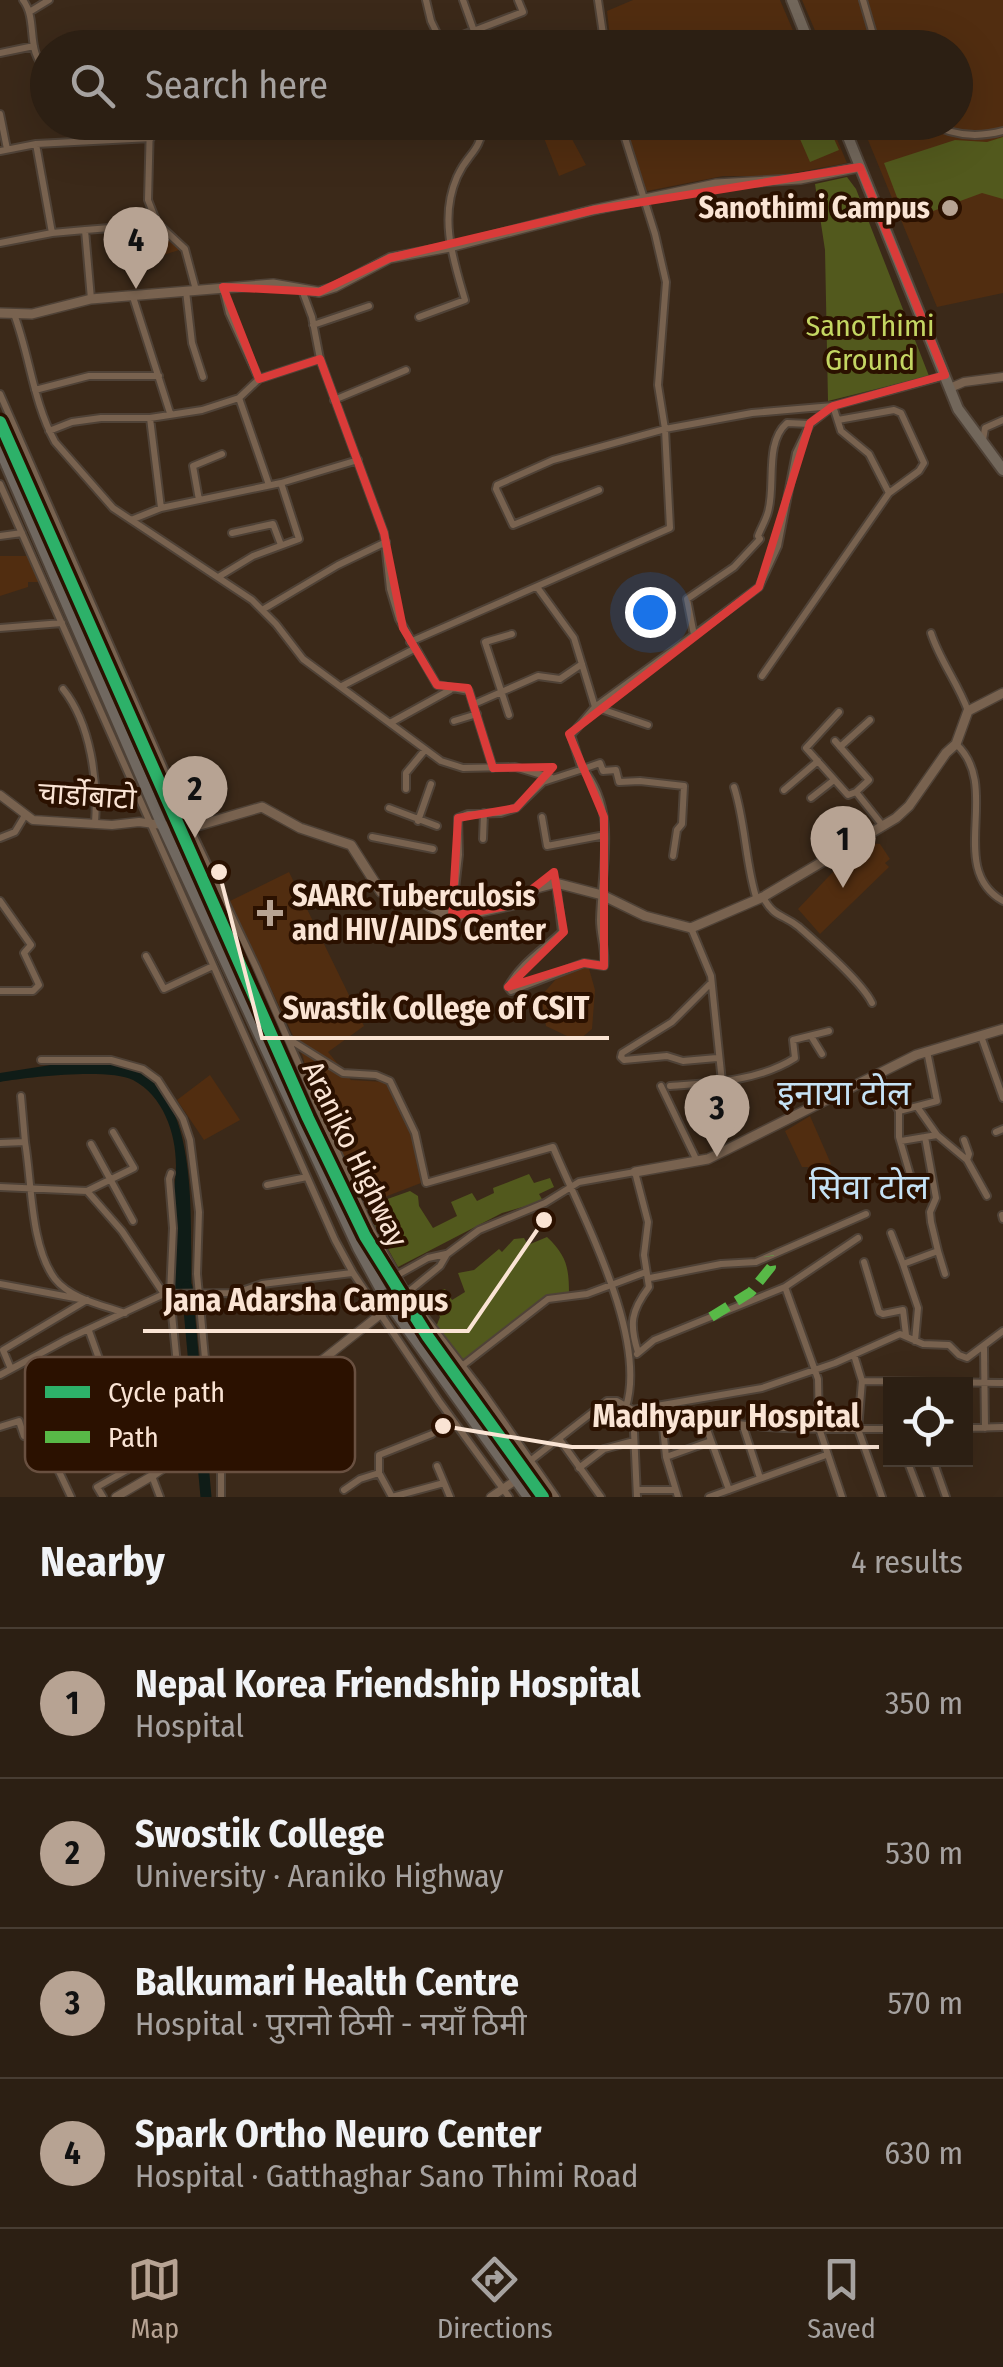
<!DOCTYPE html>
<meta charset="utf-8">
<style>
body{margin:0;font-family:"Fira Sans Condensed","Noto Sans Devanagari",sans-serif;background:#34271c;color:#f1f3f6}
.controls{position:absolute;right:30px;bottom:30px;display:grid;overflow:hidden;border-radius:0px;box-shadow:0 10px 40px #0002}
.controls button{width:90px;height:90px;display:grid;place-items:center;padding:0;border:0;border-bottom:2px solid #483d33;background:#2c1f13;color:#f1f3f6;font:50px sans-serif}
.you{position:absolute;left:650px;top:612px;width:35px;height:35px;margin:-25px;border:8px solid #fff;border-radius:50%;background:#1a73e8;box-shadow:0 0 0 15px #1a73e833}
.badge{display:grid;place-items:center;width:65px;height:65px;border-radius:50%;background:#b7a393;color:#111;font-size:32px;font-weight:700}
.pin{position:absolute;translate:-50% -82px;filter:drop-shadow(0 2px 5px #0008)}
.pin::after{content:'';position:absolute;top:52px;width:35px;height:30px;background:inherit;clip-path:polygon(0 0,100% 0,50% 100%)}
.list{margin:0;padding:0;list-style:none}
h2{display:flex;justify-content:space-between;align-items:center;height:130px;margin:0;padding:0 40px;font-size:42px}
h2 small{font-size:32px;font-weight:400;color:#a6a2a0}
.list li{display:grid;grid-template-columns:65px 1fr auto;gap:30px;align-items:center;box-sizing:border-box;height:150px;padding:0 40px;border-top:2px solid #483d33}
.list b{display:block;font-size:38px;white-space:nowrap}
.list p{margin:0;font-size:32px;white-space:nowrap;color:#a6a2a0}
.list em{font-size:32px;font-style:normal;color:#a6a2a0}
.icon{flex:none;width:55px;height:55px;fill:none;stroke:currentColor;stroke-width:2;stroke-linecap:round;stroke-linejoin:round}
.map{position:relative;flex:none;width:1003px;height:1497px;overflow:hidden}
.search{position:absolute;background:#2c1f13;box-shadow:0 10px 40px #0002;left:30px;right:30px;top:30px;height:110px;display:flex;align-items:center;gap:25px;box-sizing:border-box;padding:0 35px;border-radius:55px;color:#a6a2a0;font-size:38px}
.sheet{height:730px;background:#2c1f13}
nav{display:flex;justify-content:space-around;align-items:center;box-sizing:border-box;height:140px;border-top:2px solid #483d33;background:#2c1f13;font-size:28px;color:#a6a2a0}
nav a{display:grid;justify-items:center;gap:5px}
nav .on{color:#b7a393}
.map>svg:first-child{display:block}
.built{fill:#512d10}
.green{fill:#52591d}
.water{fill:#0f1c17}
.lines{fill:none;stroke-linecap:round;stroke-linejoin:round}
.river{stroke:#0f1c17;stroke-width:11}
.minor-casing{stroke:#4f4237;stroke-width:10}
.tertiary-casing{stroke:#4f4237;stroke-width:11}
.secondary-casing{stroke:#4f4237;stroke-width:12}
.primary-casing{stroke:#4f4237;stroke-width:14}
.trunk-casing{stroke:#4f4237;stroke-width:14}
.minor{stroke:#78624f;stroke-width:6}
.tertiary{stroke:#78624f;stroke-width:8}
.secondary{stroke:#78624f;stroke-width:9}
.primary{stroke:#72675b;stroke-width:10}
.trunk{stroke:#706860;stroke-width:10}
.quiet{stroke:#58b947;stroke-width:10;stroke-dasharray:20 10;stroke-linecap:butt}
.cycleway-casing{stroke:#2b1100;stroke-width:19}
.cycleway{stroke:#2db169;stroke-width:12}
.marked{fill:none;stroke:#da3b39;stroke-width:8;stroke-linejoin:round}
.poi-dot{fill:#b7a393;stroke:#2b1100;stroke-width:4}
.labels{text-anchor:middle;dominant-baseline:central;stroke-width:8;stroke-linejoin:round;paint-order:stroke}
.poi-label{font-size:30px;font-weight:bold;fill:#fae4d4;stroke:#2b1100;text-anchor:end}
.park-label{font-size:30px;fill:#c4d662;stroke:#2b1100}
.street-label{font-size:30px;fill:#fae4d4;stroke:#2b1100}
.quarter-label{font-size:35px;fill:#c5e2f5;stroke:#2b1100}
.key{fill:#2b1100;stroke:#695040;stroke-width:2.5}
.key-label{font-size:28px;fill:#fae4d4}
.leader{fill:none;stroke:#fae4d4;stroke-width:4}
.callout-dot{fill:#fae4d4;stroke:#2b1100;stroke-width:4}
.callout-label{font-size:32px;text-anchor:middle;font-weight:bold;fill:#fae4d4;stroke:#2b1100;stroke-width:8;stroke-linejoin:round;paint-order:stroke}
</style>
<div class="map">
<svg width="1003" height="1497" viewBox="0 0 1003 1497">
<rect width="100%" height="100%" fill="#3b2919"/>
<path class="built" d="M633,0H780L800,47H611L607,11Z
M802,0H1003V293L937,307L861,123L956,122V48L822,47Z
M538,123H559L566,128L586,165L559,176Z
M625,123H830L847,163L777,176H723L642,192Z
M157,227L182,249L130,266L124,237Z
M0,556H28L40,582H28V587L0,596Z
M870,843L880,844L890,859L885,863L889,867L820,934L798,909L847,857Z
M289,872L364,1026L328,1052L351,1080L385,1082L411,1131L421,1183L364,1205L312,1097L303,1057L230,901Z
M588,965L595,990L592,1029L580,1039L567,1036L546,1026L541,996L557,978Z
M210,1075L240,1120L204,1140L177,1100Z
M810,1116L831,1164L811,1173L808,1167H802L785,1131Z"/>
<path class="green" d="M793,123H827L839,150L810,162Z
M1003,137V199L982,193L906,221L884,163L955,140L987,142Z
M847,177L856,189L929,376L828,401L825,250L815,184Z
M529,1174L534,1183L550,1178L554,1187L539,1194L543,1201L502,1213L398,1267L365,1207L410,1191L418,1196L419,1206L433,1228L457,1216L451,1202L472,1193L477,1201L494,1193L493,1188Z
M547,1237C567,1256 569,1268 569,1295L547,1297L463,1363L436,1327L440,1317L429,1298L431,1293L445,1289L452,1300L465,1292L458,1273L474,1270L499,1249L502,1252L514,1239L524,1238L528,1245Z"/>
<path class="water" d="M57,1064C82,1064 111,1060 135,1070C205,1100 188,1239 192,1301H175L173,1192C182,1154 171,1100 133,1080C109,1068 28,1077 0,1082V1073Z"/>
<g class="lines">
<path class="river" d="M187,1287L206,1497"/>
<g class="minor-casing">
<path id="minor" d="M23,0C39,21 24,53 48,70
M426,0L431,21L444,48
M463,0L474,31
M598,0L605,48
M863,0L877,48
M31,11L49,0
M442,43L523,12L518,0
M0,53L34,46
M0,114L7,149
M150,122L148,200L157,223L185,249L196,290
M536,122H538
M928,122C952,136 977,138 1003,131
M0,151L36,144L151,138
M52,233L85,230
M0,243L52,233L36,144
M223,288L229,313L259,379
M302,290L312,317L320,359L384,533L390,589L399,619L437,685L469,691L493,768
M186,291L192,343L203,377
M133,297L170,413
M91,299L85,230L110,228L152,214
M14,314C30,356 33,402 55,442L113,508L252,600L276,624L303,659L441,761L463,768L515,767L552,778
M419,317L465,300C453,259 439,218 457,177C469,150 479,156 484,122
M313,325L369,306
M35,390L89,376H159
M0,394L189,826L256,967L370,1227L407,1294L482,1391L556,1497
M239,398L269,485
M334,400L406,370
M150,418L161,508
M49,431L72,422L101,418H150L202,410L239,398L259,379L320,359
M983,440L985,428L1003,420
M0,484L335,1240L353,1273L439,1401L509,1497
M599,490L513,525L496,489L497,485L553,460L665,429L752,413L833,406L944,376
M199,500L193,466L222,454
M131,520L161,508L281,483L358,460
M232,533L273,524L281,545
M0,536L22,533
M220,576L253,556L299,539L281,483
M537,587L574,638L595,707L571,735L582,770
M262,610L338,565L386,542
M0,628L62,623
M931,633C940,661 958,683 968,711
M694,635L759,587L778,546L796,453L810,424
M410,642L670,528L665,429L658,385L666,282L655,234L620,122
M762,676L889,493L919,471L924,463L901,413L894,410L838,420
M342,686L414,649
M63,689C91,724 98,781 95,823
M474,704L538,676L560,679L582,664
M595,707L694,635L687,599L734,567L760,539L758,536C761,528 766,520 768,512C776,485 764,443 787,423L810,424L833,406L841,431L869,454L889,493
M595,707L648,725
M839,712L806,748L848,795L856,792
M509,715L485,642L512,634
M454,721L477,714
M392,722L450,690
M835,741L869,780L856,792L883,826
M956,744C1003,787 945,868 1003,901
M840,747L870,720
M583,769L600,763L603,771L616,770L619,782L640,781L684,786L682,824L677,830L673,856
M734,787C746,824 745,864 757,900
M406,789V773L425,750
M784,790L818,761
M811,798L834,780
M389,808L437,826
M542,817L547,846L605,835
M418,821L431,784
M372,837L433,849
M0,838L15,832L24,817
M483,839L484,813
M763,897C774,918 783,914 799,927C818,944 862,982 872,1003
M0,901L31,945L24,953L39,985L33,991H0
M452,915L459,855L458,818L468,814L501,813L516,808L543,782L583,769C619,812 601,869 600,920C600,936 606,950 604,966L584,963L511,991L508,987C521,963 543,950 562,932L556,883
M691,928L711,976L722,1082
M146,956L164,989L213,966
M811,1036L822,1054
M981,1036L1003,1098
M287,1038L343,1073L376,1075L390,1081L415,1133L426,1183L553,1147C581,1214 648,1336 626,1407
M621,1057L622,1053L672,1022L710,984
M621,1057L624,1060L667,1056L683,1061L717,1058
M41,1060H111L143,1069L158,1080L183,1119L190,1140L199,1212L197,1274L209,1400L228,1443L221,1472V1497
M879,1074L899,1111V1137L911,1178L899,1192
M661,1086L697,1161
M670,1086C712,1083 759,1081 795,1058L793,1040L829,1031
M21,1096L25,1142
M918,1108L937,1135L967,1160L987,1196
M899,1111L937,1101L927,1051
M996,1132L1003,1129
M964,1140L969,1154L967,1160
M901,1141L937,1135
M0,1143L25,1142C32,1182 30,1246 55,1279C71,1299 102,1305 125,1313
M91,1144L133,1221
M171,1173L169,1179L173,1228L170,1294L180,1395L181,1447L184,1452
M267,1185L307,1177
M0,1187L87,1191L122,1231L164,1294
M87,1191L134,1168L113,1132
M1002,1215L1003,1219
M891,1233L903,1264
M938,1251L945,1274
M864,1262L879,1312L883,1314L903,1310L906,1335
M394,1277L428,1258L446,1254
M650,1278L721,1264L756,1262L866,1214
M0,1284L80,1299
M785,1287L858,1238
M391,1306L440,1266L447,1254L479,1230L545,1203L579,1182L635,1172L648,1222L644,1255L649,1287C631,1311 629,1324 638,1352
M89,1331L107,1381L150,1371L157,1376L169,1435L176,1446L181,1447
M915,1341L918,1308L903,1264L938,1251L931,1222L930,1212L936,1198L925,1137
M984,1348L985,1428
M637,1354L654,1340L785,1287L818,1379L819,1428L842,1497
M854,1355L862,1381L858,1429L882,1497
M462,1366L548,1299L587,1294L646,1272
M11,1369L3,1350L87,1300
M0,1375L67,1339L164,1294L236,1293L262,1284L352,1273
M862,1381L1003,1383
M70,1384L104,1371
M98,1401L90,1404C89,1428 114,1450 127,1470L97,1487L103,1497
M669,1406L671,1410C743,1432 816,1429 890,1429
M661,1407L666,1457
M633,1410L637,1497
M704,1421L729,1490
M743,1426L760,1478
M0,1427L19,1421L24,1436L40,1431L71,1497
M966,1428L1003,1427
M560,1440L601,1497
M907,1460L921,1497
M933,1460L946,1497
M530,1461L607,1401H617L633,1410L762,1388L835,1363L900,1334L923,1344L949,1345L959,1355L967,1358L1003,1331
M437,1466L450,1497
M579,1468L604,1449L634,1441
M379,1473V1455L432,1434
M152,1476L160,1497
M344,1490L360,1479L379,1473L392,1497L444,1483
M637,1490H675
M678,1497L666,1457L711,1441
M709,1497L826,1455"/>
</g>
<g class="tertiary-casing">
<path id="tertiary" d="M950,388L964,382L1003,377
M0,795L33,820L112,825L139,822L178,827
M116,1497L152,1476L216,1431L247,1419L391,1306
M491,1497L516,1480"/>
</g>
<g class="secondary-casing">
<path id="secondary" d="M0,313L32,314L91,299L273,284L319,292L335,287L390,258L450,247L593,210L716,184L800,179L860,167
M178,827L200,825L262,807L300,828L351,845L381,892L422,902L444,914L461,916L512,905L537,888L556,883L602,895L645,916L691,928L763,897L896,818L909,806L946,753L956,744L968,711L1003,693
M635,1172L708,1159L916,1055L1003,1029"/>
</g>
<g class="primary-casing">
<path id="primary" d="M792,0L811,48
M842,122L958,409L1003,470"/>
</g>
<g class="trunk-casing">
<path id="trunk" d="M0,422L308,1118L365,1236L428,1337L543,1497
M0,450L162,825L358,1248L386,1299L528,1497"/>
</g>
<use href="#minor" class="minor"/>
<use href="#tertiary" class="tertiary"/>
<use href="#secondary" class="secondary"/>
<use href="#primary" class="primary"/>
<use href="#trunk" class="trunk"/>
<path class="quiet" d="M711,1317L751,1292L771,1267L769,1256"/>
<g class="cycleway-casing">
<path id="cycleway" d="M0,422L308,1118L365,1236L428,1337L543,1497"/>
</g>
<use href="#cycleway" class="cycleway"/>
</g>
<path class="marked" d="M860,167L945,375L833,406L810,423L759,587L569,734L604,817V966L584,963L508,987L564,932L554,872L512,905L452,916L458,818L516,808L553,767L493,768L468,688L437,685L403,628L384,533L320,359L259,379L223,287L319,292L390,258L593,210Z"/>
<g class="poi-dot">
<circle cx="950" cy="208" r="10"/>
<path d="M265 898h10v10h10v10h-10v10h-10v-10h-10v-10h10z"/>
</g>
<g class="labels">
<g class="poi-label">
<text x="930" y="208">Sanothimi Campus</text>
<text x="292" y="896" text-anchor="start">SAARC Tuberculosis<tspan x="292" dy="34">and HIV/AIDS Center</tspan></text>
</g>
<g class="park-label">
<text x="870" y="326">SanoThimi<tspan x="870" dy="34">Ground</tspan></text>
</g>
<g class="street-label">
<text transform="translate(87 796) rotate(4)">चार्डोबाटो</text>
<text transform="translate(355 1154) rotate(64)">Araniko Highway</text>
</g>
<g class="quarter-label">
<text x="844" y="1093">इनाया टोल</text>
<text x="869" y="1187">सिवा टोल</text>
</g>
</g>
<rect x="25" y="1357" width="330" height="115" rx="15" class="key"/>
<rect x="45" y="1386" width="45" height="12" fill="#2db169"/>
<rect x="45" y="1431" width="45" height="12" fill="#58b947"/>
<g class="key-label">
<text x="108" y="1402">Cycle path</text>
<text x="108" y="1447">Path</text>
</g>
<path class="leader" d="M219 872L262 1038H609M544 1220L468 1331H143M443 1426L572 1447H879"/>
<g class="callout-dot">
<circle cx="219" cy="872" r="10"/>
<circle cx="544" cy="1220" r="10"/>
<circle cx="443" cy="1426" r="10"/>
</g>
<g class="callout-label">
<text x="436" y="1019">Swastik College of CSIT</text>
<text x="306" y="1311">Jana Adarsha Campus</text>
<text x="726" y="1427">Madhyapur Hospital</text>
</g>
</svg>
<div class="controls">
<button><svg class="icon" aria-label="locate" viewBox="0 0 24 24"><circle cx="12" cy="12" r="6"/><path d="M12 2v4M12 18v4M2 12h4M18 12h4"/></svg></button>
</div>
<div class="you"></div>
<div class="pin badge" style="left:843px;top:888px">1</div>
<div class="pin badge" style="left:195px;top:838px">2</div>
<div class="pin badge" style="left:717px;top:1157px">3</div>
<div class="pin badge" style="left:136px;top:289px">4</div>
<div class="search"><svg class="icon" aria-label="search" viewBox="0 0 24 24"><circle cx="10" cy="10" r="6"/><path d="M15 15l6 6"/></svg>Search here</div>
</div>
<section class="sheet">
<h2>Nearby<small>4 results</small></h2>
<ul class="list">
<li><span class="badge">1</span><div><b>Nepal Korea Friendship Hospital</b><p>Hospital</p></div><em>350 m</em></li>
<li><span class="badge">2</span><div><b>Swostik College</b><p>University · Araniko Highway</p></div><em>530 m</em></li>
<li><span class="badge">3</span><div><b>Balkumari Health Centre</b><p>Hospital · पुरानो ठिमी - नयाँ ठिमी</p></div><em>570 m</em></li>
<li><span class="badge">4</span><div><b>Spark Ortho Neuro Center</b><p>Hospital · Gatthaghar Sano Thimi Road</p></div><em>630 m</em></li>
</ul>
</section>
<nav>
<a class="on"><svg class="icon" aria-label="map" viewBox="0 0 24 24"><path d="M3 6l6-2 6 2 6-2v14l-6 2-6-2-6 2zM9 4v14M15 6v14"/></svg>Map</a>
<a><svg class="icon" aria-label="directions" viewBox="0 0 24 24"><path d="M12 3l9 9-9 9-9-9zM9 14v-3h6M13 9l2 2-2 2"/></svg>Directions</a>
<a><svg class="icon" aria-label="saved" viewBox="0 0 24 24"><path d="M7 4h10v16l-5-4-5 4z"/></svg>Saved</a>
</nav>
